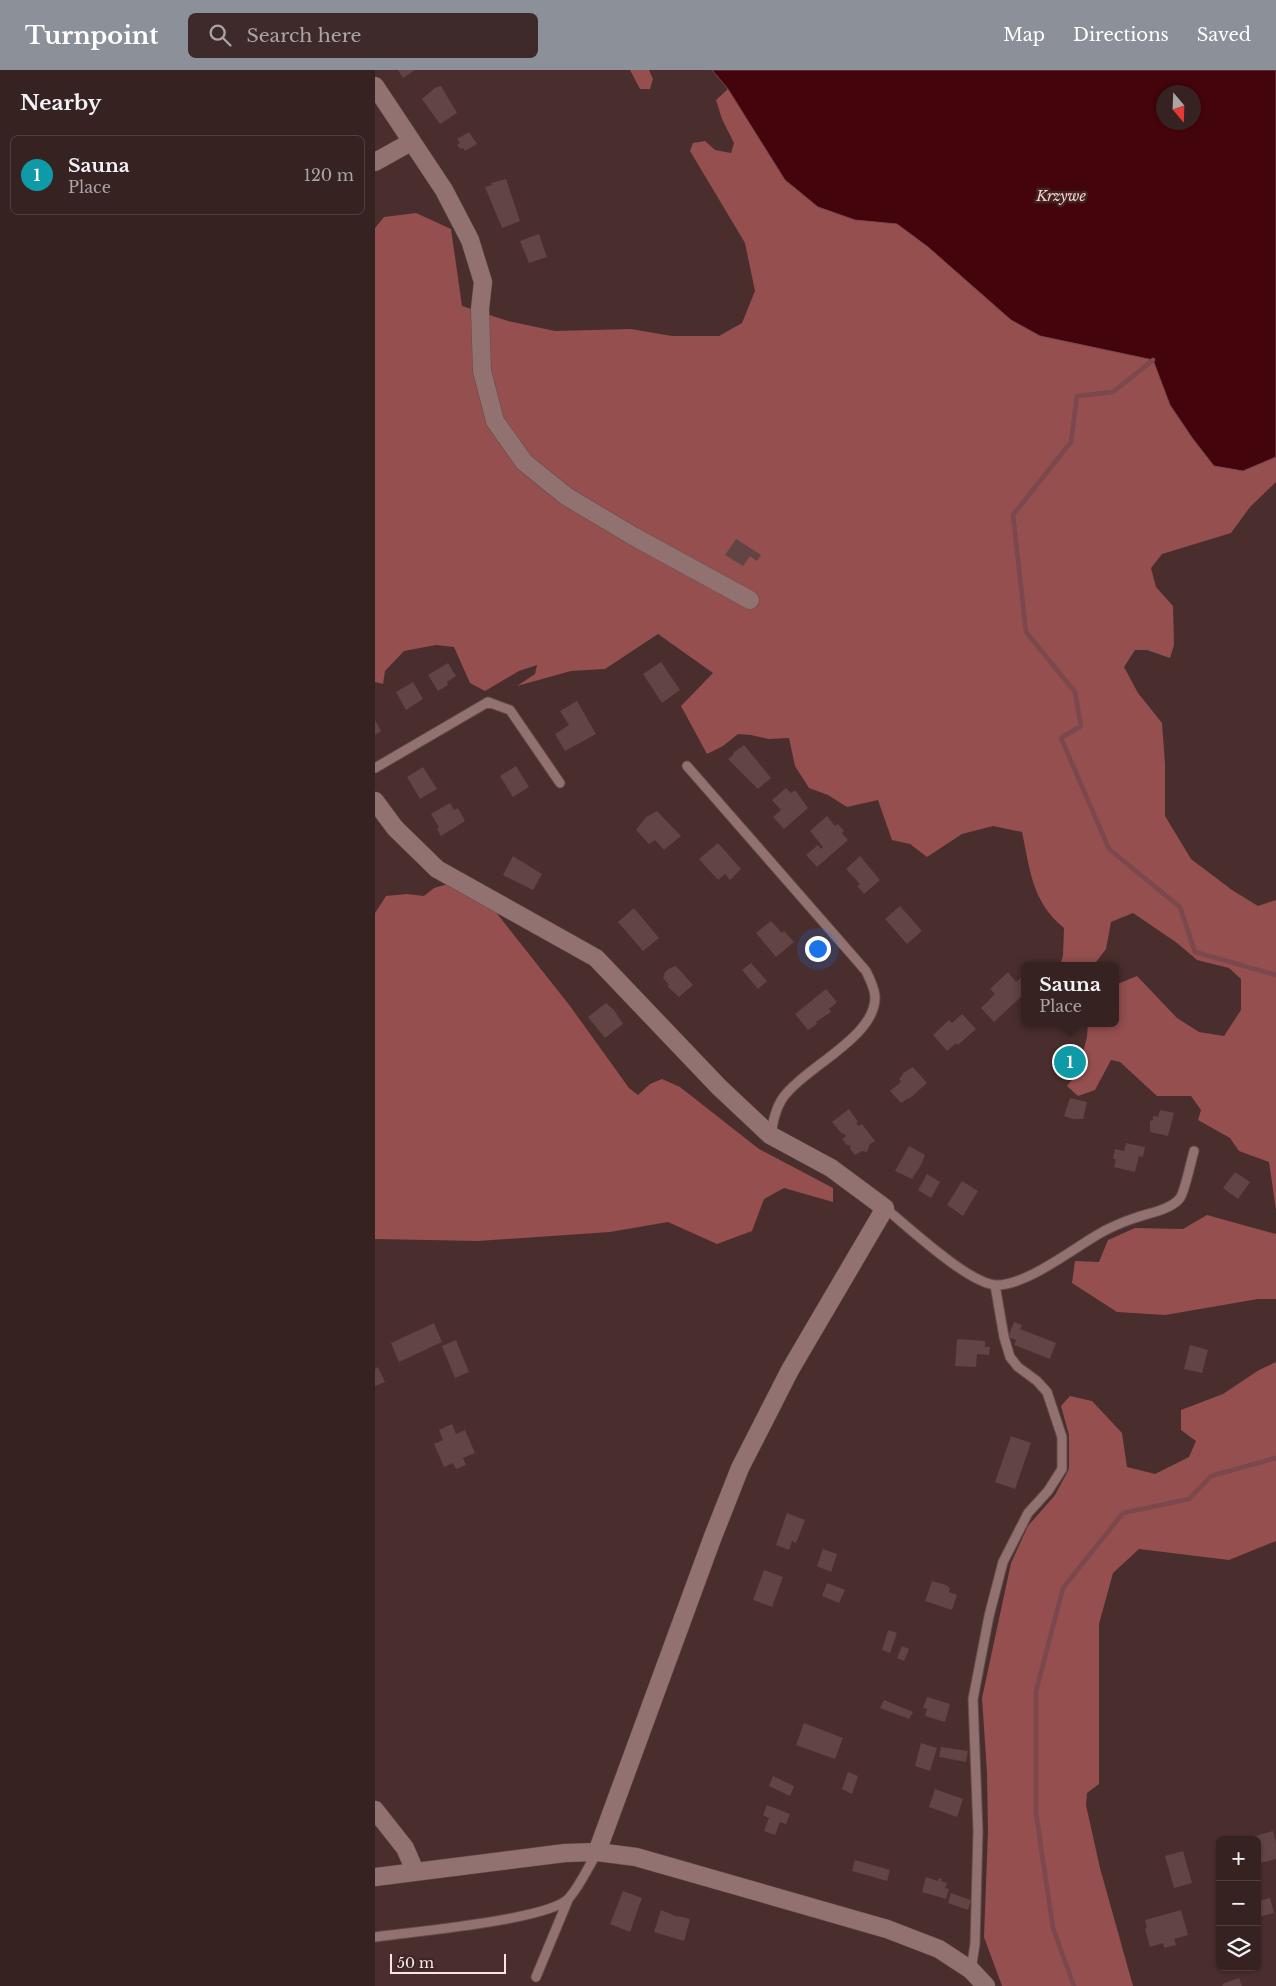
<!DOCTYPE html>
<meta charset="utf-8">
<style>
body{margin:0;font-family:"Libre Baskerville",serif;background:#3e2a2a;color:#f1f3f6}
.controls{position:absolute;right:15px;bottom:15px;display:grid;overflow:hidden;border-radius:8px;box-shadow:0 1px 4px #0004}
.controls button{width:45px;height:45px;display:grid;place-items:center;padding:0;border:0;border-bottom:1px solid #513f40;background:#372222;color:#f1f3f6;font:25px sans-serif}
.compass{position:absolute;left:781px;top:15px;width:45px;height:45px;border-radius:50%;background:#372222;box-shadow:0 1px 4px #0004;rotate:161deg}
.scale{position:absolute;left:15px;bottom:12px;width:116px;box-sizing:border-box;padding-left:5px;border:2px solid #f9e7e6;border-top:0;font-size:14px;line-height:18px;white-space:nowrap;color:#f9e7e6;-webkit-text-stroke:4px #3e2423;paint-order:stroke}
.you{position:absolute;left:442px;top:878px;width:18px;height:18px;margin:-12px;border:4px solid #fff;border-radius:50%;background:#1a73e8;box-shadow:0 0 0 8px #1a73e833}
.badge{display:grid;place-items:center;width:32px;height:32px;border-radius:50%;background:#8c9099;color:#fff;font-size:16px;font-weight:700}
.pin{position:absolute;translate:-50% -50%;border:2px solid #fff;box-shadow:0 1px 5px #0006}
.popup{position:absolute;left:646px;top:892px;width:98px;height:65px;box-sizing:border-box;display:grid;place-content:center;border-radius:8px;background:#372222;filter:drop-shadow(0 1px 4px #0005);font-size:16px;white-space:nowrap;color:#aaa4a5}
.popup b{font-size:19px;color:#f1f3f6}
.popup::after{content:'';position:absolute;left:50%;top:100%;margin-left:-10px;border:10px solid transparent;border-top-color:#372222}
.list{margin:0;padding:0;list-style:none}
h2{display:flex;justify-content:space-between;align-items:center;height:65px;margin:0;padding:0 20px;font-size:21px}
h2 small{font-size:16px;font-weight:400;color:#aaa4a5}
.list li{display:grid;grid-template-columns:32px 1fr auto;gap:15px;align-items:center;box-sizing:border-box;height:80px;margin:0 10px 10px;padding:0 10px;border:1px solid #513f40;border-radius:8px}
.list b{display:block;font-size:19px;white-space:nowrap}
.list p{margin:0;font-size:16px;white-space:nowrap;color:#aaa4a5}
.list em{font-size:16px;font-style:normal;color:#aaa4a5}
.icon{flex:none;width:28px;height:28px;fill:none;stroke:currentColor;stroke-width:2;stroke-linecap:round;stroke-linejoin:round}
.map{position:relative;flex:none;width:901px;height:1916px;overflow:hidden}
header{display:flex;align-items:center;gap:30px;box-sizing:border-box;height:70px;padding:0 25px;background:#8c9099;color:#fff}
header strong{font-size:24px}
nav{display:flex;gap:28px;margin-inline-start:auto;font-size:18px}
.search{width:350px;height:45px;background:#3e2a2a;display:flex;align-items:center;gap:12px;box-sizing:border-box;padding:0 18px;border-radius:8px;color:#aaa4a5;font-size:19px}
main{display:flex}
aside{flex:1;background:#372222}
.map>svg:first-child{display:block}
.forest{fill:#944f4e}
.water{fill:#44040b;stroke:#7a484d;fill-rule:evenodd}
.lines{fill:none;stroke-linecap:round;stroke-linejoin:round}
.stream{stroke:#7a484d;stroke-width:4.5}
.building{fill:#614443}
.service-casing{stroke:#634c4b;stroke-width:11}
.minor-casing{stroke:#634c4b;stroke-width:19}
.service{stroke:#927271;stroke-width:9}
.minor{stroke:#927271;stroke-width:18}
.labels{text-anchor:middle;dominant-baseline:central;stroke-width:5;stroke-linejoin:round;paint-order:stroke}
.water-label{font-size:14px;font-style:italic;fill:#fcd0ce;stroke:#3e2423}
</style>
<header>
<strong>Turnpoint</strong>
<div class="search"><svg class="icon" aria-label="search" viewBox="0 0 24 24"><circle cx="10" cy="10" r="6"/><path d="M15 15l6 6"/></svg>Search here</div>
<nav><a>Map</a><a>Directions</a><a>Saved</a></nav>
</header>
<main>
<aside>
<h2>Nearby<small></small></h2>
<ul class="list">
<li><span class="badge" style="background:#0f9aa8">1</span><div><b>Sauna</b><p>Place</p></div><em>120 m</em></li>
</ul>
</aside>
<div class="map">
<svg width="901" height="1916" viewBox="0 0 901 1916">
<rect width="100%" height="100%" fill="#492e2d"/>
<path class="forest" d="M255,0H274L278,9L275,19H265Z
M353,19L410,110L480,150L522,153L553,177L737,280L778,290L795,335L818,369L839,396L868,400L901,387V412L875,437L856,463L787,484L776,498L781,517L798,536L799,575L795,588L772,580H760L749,597L763,623L787,653L790,694V746L816,789L857,820L883,836L901,830V1140L894,1092L864,1081L855,1068L823,1050L826,1040L816,1026H782L745,992L736,990L720,1020L703,1026L692,1016L703,1002L712,967L713,953H740V915L762,906L802,948L824,962L849,966L866,940V909L854,898L822,890L802,873L758,843L736,852L731,879L718,896H685L688,885L689,858C657,832 655,800 647,762L618,756L587,764L552,787L535,774L517,770L503,730L472,737L453,725L434,718L420,696L414,668L394,669L376,665L363,664L348,676L332,684L306,636L338,603L283,564L230,599L196,601L142,616L160,604L162,595L144,601L110,621L95,613L79,577L61,575L29,581L10,601L8,614L0,612V158L9,147L41,143L76,159L87,236L133,251L180,261L256,259L297,266H344L367,253L380,221L370,173L315,81L318,73L330,71L340,80L356,83L359,73L347,49L341,30Z
M73,814L116,836L195,936L254,1018L263,1025L275,1014L287,1009L305,1017L384,1079L458,1118V1132L409,1118L389,1129L377,1161L342,1174L293,1152L235,1162L103,1171L0,1169V843L11,826L32,824L49,826L59,818Z
M832,1145L901,1164V1229H883L790,1245L742,1242L697,1213L700,1191L724,1192L733,1170L760,1158L808,1159Z
M901,1292V1471L854,1490L764,1479L738,1503L724,1554V1714L712,1723L711,1735L725,1798L758,1916H627L609,1867L613,1761L612,1703L607,1628L636,1493L653,1456L680,1425L694,1399V1365L686,1336L695,1326L717,1331L747,1363L752,1397L780,1404L814,1387L821,1371L806,1360V1340L848,1324L884,1300Z"/>
<path class="water" d="M337,0H901V387L868,401L839,396L818,369L795,335L778,290L665,266L636,250L553,177L522,154L480,150L443,137L410,110L353,19ZM788,22H818V52H788Z"/>
<g class="lines">
<path class="stream" d="M778,290L738,322L702,326L696,372L638,445L651,562L700,622L706,656L686,668L734,779L805,837L820,882L901,905
M699,1916L678,1858L661,1743V1621L688,1518L748,1443L814,1429L836,1406L901,1388"/>
</g>
<path class="building" d="M23,0H40L28,8Z
M66,16L82,43L65,54L47,29L60,18Z
M94,62L102,74L90,81L88,78L85,79L82,75L85,73L82,69Z
M131,109L145,151L127,158L110,117L117,115L116,113Z
M164,164L172,187L154,193L145,171Z
M361,469L386,485L382,491L375,486L368,496L350,485Z
M286,592L305,620L287,633L268,604Z
M73,593L81,606L72,612L73,615L63,621L53,605Z
M38,612L48,629L31,640L21,622Z
M202,631L221,664L190,681L180,664L194,655L185,641Z
M0,650L6,661L0,665Z
M369,675L396,708L383,719L353,689L358,685L359,682Z
M141,696L154,717L138,727L125,706Z
M48,697L62,719L45,729L32,707Z
M411,718L416,723L420,720L433,738L409,759L398,747L406,740L397,730Z
M75,733L79,740L83,738L90,751L66,766L62,759L64,757L56,744Z
M282,741L306,766L289,780L280,770L274,774L261,760L271,747Z
M452,746L460,756L463,754L469,761L467,763L473,770L442,797L431,785L443,775L446,779L448,777L435,761Z
M343,773L366,799L355,810L350,804L343,810L324,789Z
M138,786L167,804L158,820L128,805Z
M485,786L505,810L489,824L482,816L485,814L471,799Z
M525,836L547,861L532,874L510,849Z
M259,838L284,868L268,881L243,852Z
M396,851L407,863L409,861L419,872L401,887L381,863Z
M376,893L392,911L383,919L367,900Z
M301,896L318,915L304,927L292,916L294,915L288,908L290,902L295,898Z
M633,902L641,912L647,907L650,911V923L619,952L606,938L620,924L615,919Z
M451,919L462,932L454,939L456,942L441,952L442,954L433,960L420,944Z
M231,933L239,940L248,954L230,968L213,947Z
M587,944L601,959L583,975L581,973L572,981L558,965L574,950L577,953Z
M691,982L704,986L699,1002L686,998Z
M538,997L552,1013L534,1029L533,1028L526,1033L515,1021L526,1012L524,1009L527,1006L528,1003Z
M695,1028L712,1032L708,1049H698L689,1046Z
M474,1039L483,1052L481,1053L484,1056L487,1054L500,1071L495,1074L492,1082L487,1081L480,1085L475,1079L476,1076L472,1075L467,1069L471,1066L468,1063L467,1064L457,1052Z
M785,1040L799,1043L793,1066L775,1062V1051L778,1050V1046L783,1047Z
M751,1073L770,1077L768,1087L764,1086L760,1102L739,1097L741,1089H738L740,1079L749,1081Z
M534,1076L550,1085L546,1095L537,1109L520,1101Z
M860,1102L875,1112L863,1129L848,1118Z
M552,1104L565,1112L556,1128L543,1120Z
M587,1111L603,1121L588,1146L572,1135Z
M639,1252L647,1255L645,1259L681,1273L675,1289L639,1275L641,1270L633,1267Z
M59,1253L67,1272L24,1292L16,1273Z
M582,1269L610,1271V1277H615L614,1285L602,1284L601,1297L580,1296Z
M81,1270L94,1302L80,1308L67,1276Z
M815,1275L833,1280L827,1303L809,1299Z
M3,1297L10,1312L0,1316V1299Z
M77,1354L81,1364L90,1360L100,1383L88,1388L91,1395L81,1399L78,1393L69,1397L59,1374L68,1370L64,1360Z
M636,1366L656,1373L640,1419L620,1412Z
M412,1443L430,1450L421,1473L417,1471L414,1480L401,1475Z
M448,1479L462,1484L456,1502L442,1496Z
M389,1500L408,1507L397,1537L378,1530Z
M557,1511L571,1515L575,1518L574,1522L582,1525L577,1540L550,1531Z
M452,1513L470,1520L464,1533L447,1526Z
M513,1560L522,1563L515,1583L507,1580Z
M527,1576L534,1579L529,1591L522,1588Z
M552,1627L575,1634L570,1652L550,1646L552,1639L548,1638Z
M509,1630L538,1642L534,1649L505,1638Z
M429,1653L468,1668L460,1689L421,1675Z
M546,1673L562,1678L555,1701L540,1696Z
M566,1677L593,1681L591,1692L564,1687Z
M473,1702L483,1706L477,1724L467,1719Z
M398,1706L419,1716L415,1726L394,1716Z
M560,1719L588,1729L582,1747L554,1737Z
M392,1735L415,1744L411,1754L405,1752L400,1765L389,1761L394,1748L388,1745Z
M898,1761L901,1772V1789L882,1794V1770L870,1769Z
M808,1781L817,1813L799,1818L790,1786Z
M480,1790L515,1800L512,1811L477,1801Z
M551,1807L563,1811L564,1808L567,1809L566,1811L572,1813L570,1818L574,1819L571,1829L547,1822Z
M248,1821L267,1828L255,1862L235,1854Z
M576,1823L596,1830L593,1840L573,1833Z
M895,1828L899,1843L883,1847L882,1831Z
M286,1840L303,1847L304,1846L315,1849L309,1871L279,1862Z
M806,1840L813,1865L799,1869L801,1875L789,1878L788,1873L775,1877L770,1859L772,1858L770,1850Z
M864,1908L867,1916H848L847,1914Z"/>
<g class="lines">
<g class="service-casing">
<path id="service" d="M312,696L491,901C495,909 499,917 500,926C502,967 429,997 407,1029C400,1040 398,1052 396,1065
M0,698L113,632L135,640L185,713
M510,1138C532,1156 594,1214 621,1215C652,1216 701,1176 729,1161C739,1156 750,1151 760,1148C773,1143 796,1140 805,1128C810,1121 816,1091 819,1081
M0,1867C34,1862 175,1850 194,1828C205,1816 213,1797 222,1783
M596,1900L600,1874L603,1761L598,1629L614,1546L628,1492L653,1443L673,1421L687,1399V1367L672,1322L662,1311L643,1297L635,1287L629,1267L620,1215
M161,1907L193,1830"/>
</g>
<g class="minor-casing">
<path id="minor" d="M0,16L69,120L95,170L108,212L105,239L107,301L120,351L149,392L191,426L258,466L375,530
M0,92L36,72
M0,731L20,758L62,799L221,888L344,1017L395,1065L456,1098L510,1138L415,1300L365,1398L337,1469L222,1782
M0,1740L30,1778L40,1801
M0,1807L190,1783L222,1782L261,1787L512,1859L564,1879L596,1900L611,1916"/>
</g>
<use href="#service" class="service"/>
<use href="#minor" class="minor"/>
</g>
<g class="labels">
<g class="water-label">
<text x="686" y="126">Krzywe</text>
</g>
</g>
</svg>
<div class="controls">
<button>+</button>
<button>−</button>
<button><svg class="icon" aria-label="layers" viewBox="0 0 24 24"><path d="M12 4l9 5-9 5-9-5zM3 14l9 5 9-5"/></svg></button>
</div>
<svg class="compass" viewBox="-18 -18 36 36"><path d="M0-13l5 13h-10z" fill="#e53935"/><path d="M0 13l5-13h-10z" fill="#aaa4a5"/></svg>
<div class="scale">50 m</div>
<div class="you"></div>
<div class="pin badge" style="left:695px;top:992px;background:#0f9aa8">1</div>
<div class="popup"><b>Sauna</b>Place</div>
</div>
</main>
